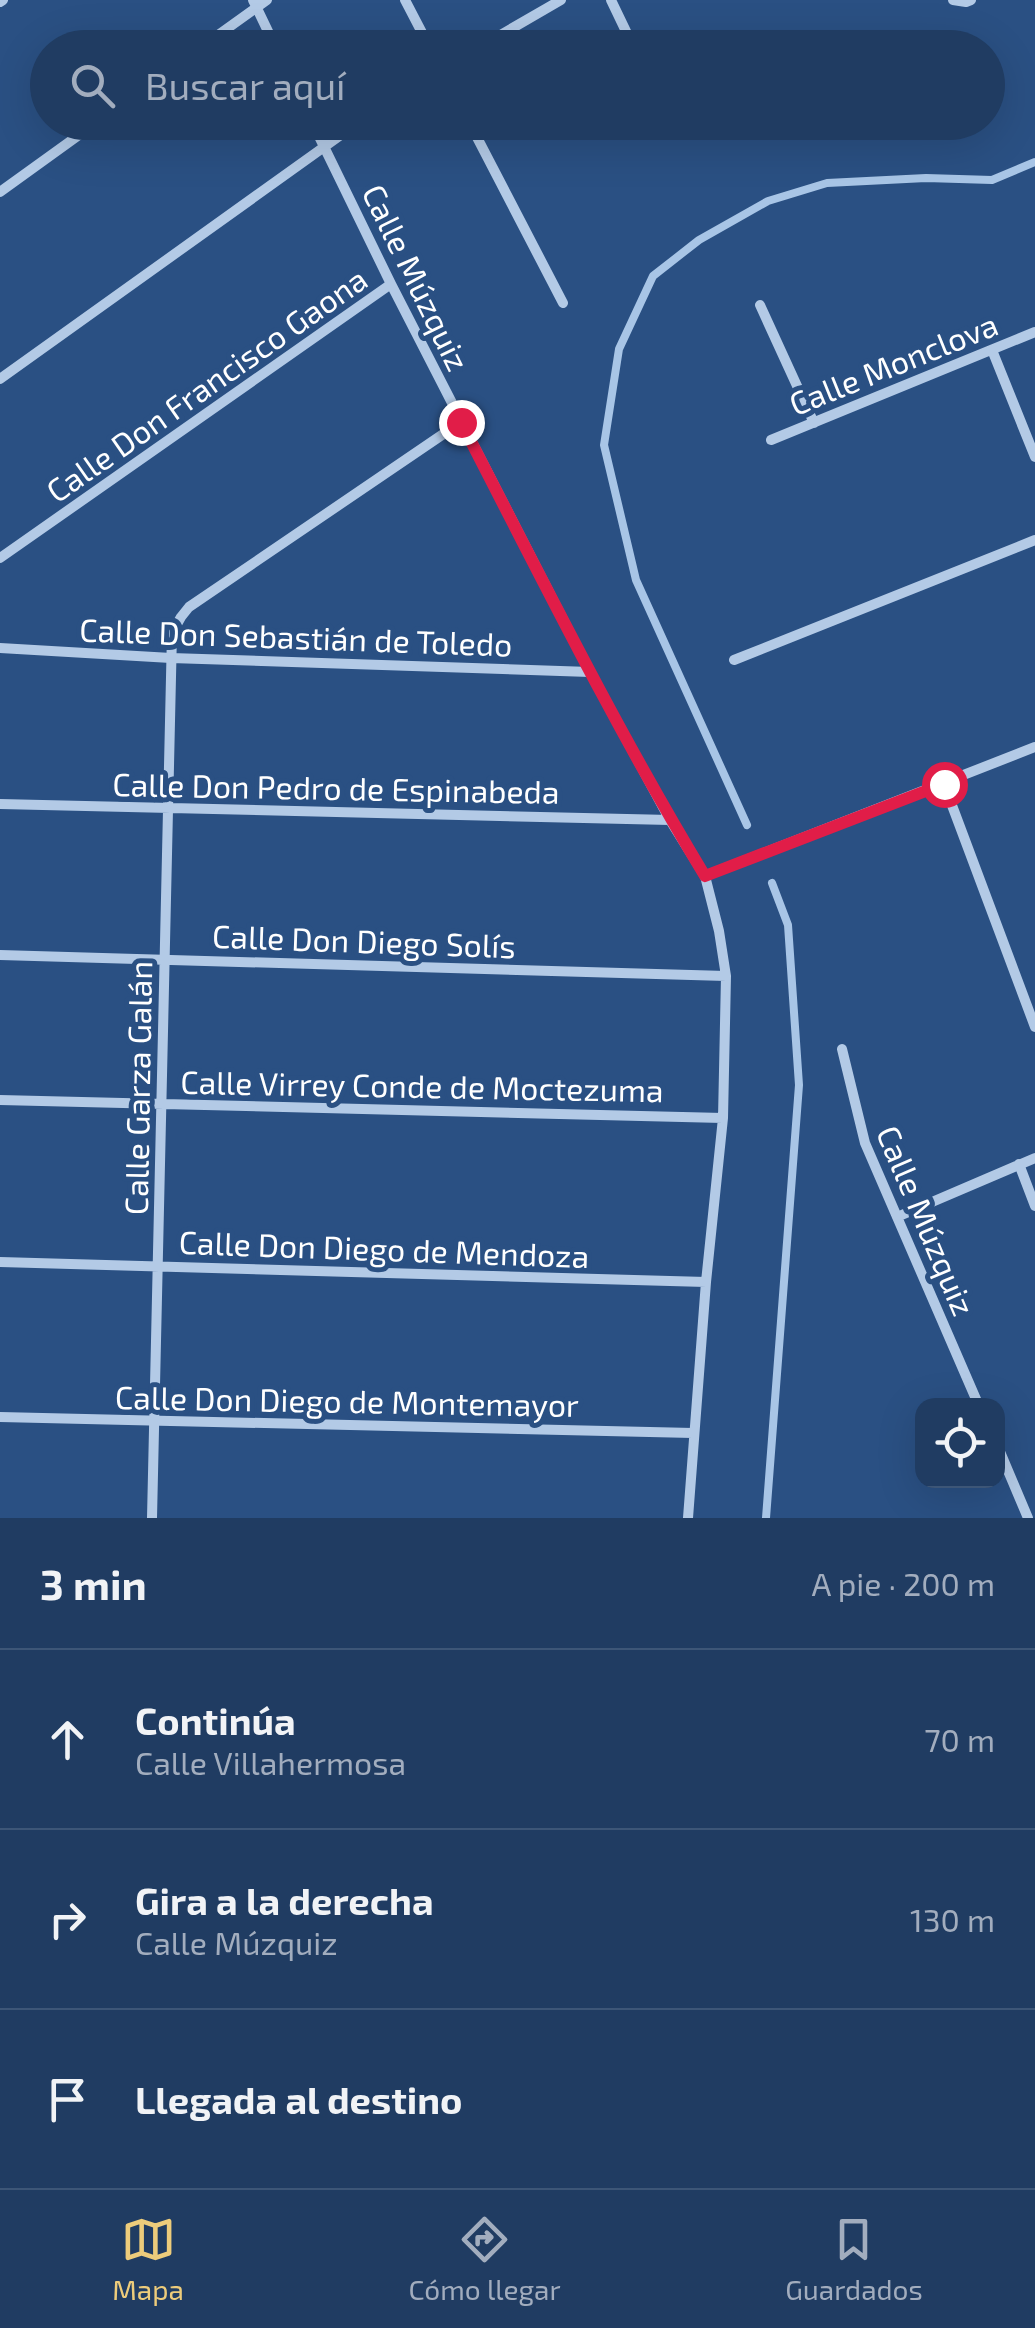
<!DOCTYPE html>
<html lang="es">
<meta charset="utf-8">
<style>
body{margin:0;font-family:"Exo 2",sans-serif;background:#2d476b;color:#f1f3f6}
.controls{position:absolute;right:30px;bottom:30px;display:grid;overflow:hidden;border-radius:20px;box-shadow:0 10px 40px #0002}
.controls button{width:90px;height:90px;display:grid;place-items:center;padding:0;border:0;border-bottom:2px solid #3d5677;background:#203c62;color:#f1f3f6;font:50px sans-serif}
.stop{position:absolute;width:30px;height:30px;margin:-22px;border:8px solid #e11d48;border-radius:50%;background:#fff}
.stop.end{background:#e11d48;border-color:#fff;box-shadow:0 2px 10px #0008}
.list{margin:0;padding:0;list-style:none}
h2{display:flex;justify-content:space-between;align-items:center;height:130px;margin:0;padding:0 40px;font-size:42px}
h2 small{font-size:32px;font-weight:400;color:#a2adbe}
.list li{display:grid;grid-template-columns:65px 1fr auto;gap:30px;align-items:center;box-sizing:border-box;height:180px;padding:0 40px;border-top:2px solid #3d5677}
.list b{display:block;font-size:38px;white-space:nowrap}
.list p{margin:0;font-size:32px;white-space:nowrap;color:#a2adbe}
.list em{font-size:32px;font-style:normal;color:#a2adbe}
.icon{flex:none;width:55px;height:55px;fill:none;stroke:currentColor;stroke-width:2;stroke-linecap:round;stroke-linejoin:round}
.map{position:relative;flex:none;width:1035px;height:1518px;overflow:hidden}
.search{position:absolute;background:#203c62;box-shadow:0 10px 40px #0002;left:30px;right:30px;top:30px;height:110px;display:flex;align-items:center;gap:25px;box-sizing:border-box;padding:0 35px;border-radius:55px;color:#a2adbe;font-size:38px}
.sheet{height:670px;background:#203c62}
nav{display:flex;justify-content:space-around;align-items:center;box-sizing:border-box;height:140px;border-top:2px solid #3d5677;background:#203c62;font-size:28px;color:#a2adbe}
nav a{display:grid;justify-items:center;gap:5px}
nav .on{color:#edcc7b}
.map>svg:first-child{display:block}
.lines{fill:none;stroke-linecap:round;stroke-linejoin:round}
.stream{stroke:#a8c5e6;stroke-width:8}
.minor{stroke:#b3cae6;stroke-width:10}
.route{stroke:#e11d48;stroke-width:12}
.labels{text-anchor:middle;dominant-baseline:central;stroke-width:10;stroke-linejoin:round;paint-order:stroke}
.street-label{font-size:32px;fill:#fff;stroke:#2a5083}
</style>
<div class="map">
<svg width="1035" height="1518" viewBox="0 0 1035 1518">
<rect width="100%" height="100%" fill="#2a5083"/>
<g class="lines">
<path class="stream" d="M747,825L636,580L604,445L619,349L653,276L699,240L768,201L827,183L926,178L992,180L1035,162
M766,1518L799,1085L788,925L772,883"/>
<path class="minor" d="M253,0L276,48
M405,0L430,48
M611,0L634,48
M953,0L966,2L971,0
M0,2L3,0
M200,48L267,0
M478,48L561,0
M312,122L391,284L590,672L670,820L705,876L719,931L726,976L723,1118L706,1282L688,1518
M469,122L563,303
M0,192L97,122
M760,305L814,423
M992,350L1035,457
M0,379L359,122
M771,440L1035,332
M0,558L391,284
M0,648L171,658L590,672
M734,660L1035,540
M944,784L1035,1027
M0,804L670,820
M705,876L1035,747
M0,955L726,976
M842,1049L865,1143L979,1406
M0,1100L723,1118
M1019,1164L1035,1206
M897,1217L1035,1158
M0,1262L706,1282
M0,1417L693,1433
M998,1447L1028,1518
M152,1518L172,633L181,617L189,607L461,422"/>
</g>
<g class="lines">
<path class="route" d="M461,422C540,575 616,729 705,876L944,784"/>
</g>
<g class="labels">
<g class="street-label">
<text transform="translate(417 277) rotate(64)">Calle Múzquiz</text>
<text transform="translate(893 363) rotate(-22)">Calle Monclova</text>
<text transform="translate(206 384) rotate(-35)">Calle Don Francisco Gaona</text>
<text transform="translate(296 636) rotate(2)">Calle Don Sebastián de Toledo</text>
<text transform="translate(336 787) rotate(1)">Calle Don Pedro de Espinabeda</text>
<text transform="translate(364 940) rotate(2)">Calle Don Diego Solís</text>
<text transform="translate(422 1085) rotate(1)">Calle Virrey Conde de Moctezuma</text>
<text transform="translate(137 1088) rotate(-89)">Calle Garza Galán</text>
<text transform="translate(927 1220) rotate(67)">Calle Múzquiz</text>
<text transform="translate(384 1248) rotate(2)">Calle Don Diego de Mendoza</text>
<text transform="translate(347 1400) rotate(1)">Calle Don Diego de Montemayor</text>
</g>
</g>
</svg>
<div class="controls">
<button><svg class="icon" aria-label="locate" viewBox="0 0 24 24"><circle cx="12" cy="12" r="6"/><path d="M12 2v4M12 18v4M2 12h4M18 12h4"/></svg></button>
</div>
<div class="stop" style="left:944px;top:784px"></div>
<div class="stop end" style="left:461px;top:422px"></div>
<div class="search"><svg class="icon" aria-label="search" viewBox="0 0 24 24"><circle cx="10" cy="10" r="6"/><path d="M15 15l6 6"/></svg>Buscar aquí</div>
</div>
<section class="sheet">
<h2>3 min<small>A pie · 200 m</small></h2>
<ul class="list">
<li><svg class="icon" aria-label="ahead" viewBox="0 0 24 24"><path d="M12 20V5M6 11l6-6 6 6"/></svg><div><b>Continúa</b><p>Calle Villahermosa</p></div><em>70 m</em></li>
<li><svg class="icon" aria-label="right" viewBox="0 0 24 24"><path d="M7 20v-9h11M14 6l5 5-5 5"/></svg><div><b>Gira a la derecha</b><p>Calle Múzquiz</p></div><em>130 m</em></li>
<li><svg class="icon" aria-label="arrive" viewBox="0 0 24 24"><path d="M6 21V4h12l-3 4 3 4H6"/></svg><div><b>Llegada al destino</b></div></li>
</ul>
</section>
<nav>
<a class="on"><svg class="icon" aria-label="map" viewBox="0 0 24 24"><path d="M3 6l6-2 6 2 6-2v14l-6 2-6-2-6 2zM9 4v14M15 6v14"/></svg>Mapa</a>
<a><svg class="icon" aria-label="directions" viewBox="0 0 24 24"><path d="M12 3l9 9-9 9-9-9zM9 14v-3h6M13 9l2 2-2 2"/></svg>Cómo llegar</a>
<a><svg class="icon" aria-label="saved" viewBox="0 0 24 24"><path d="M7 4h10v16l-5-4-5 4z"/></svg>Guardados</a>
</nav>
